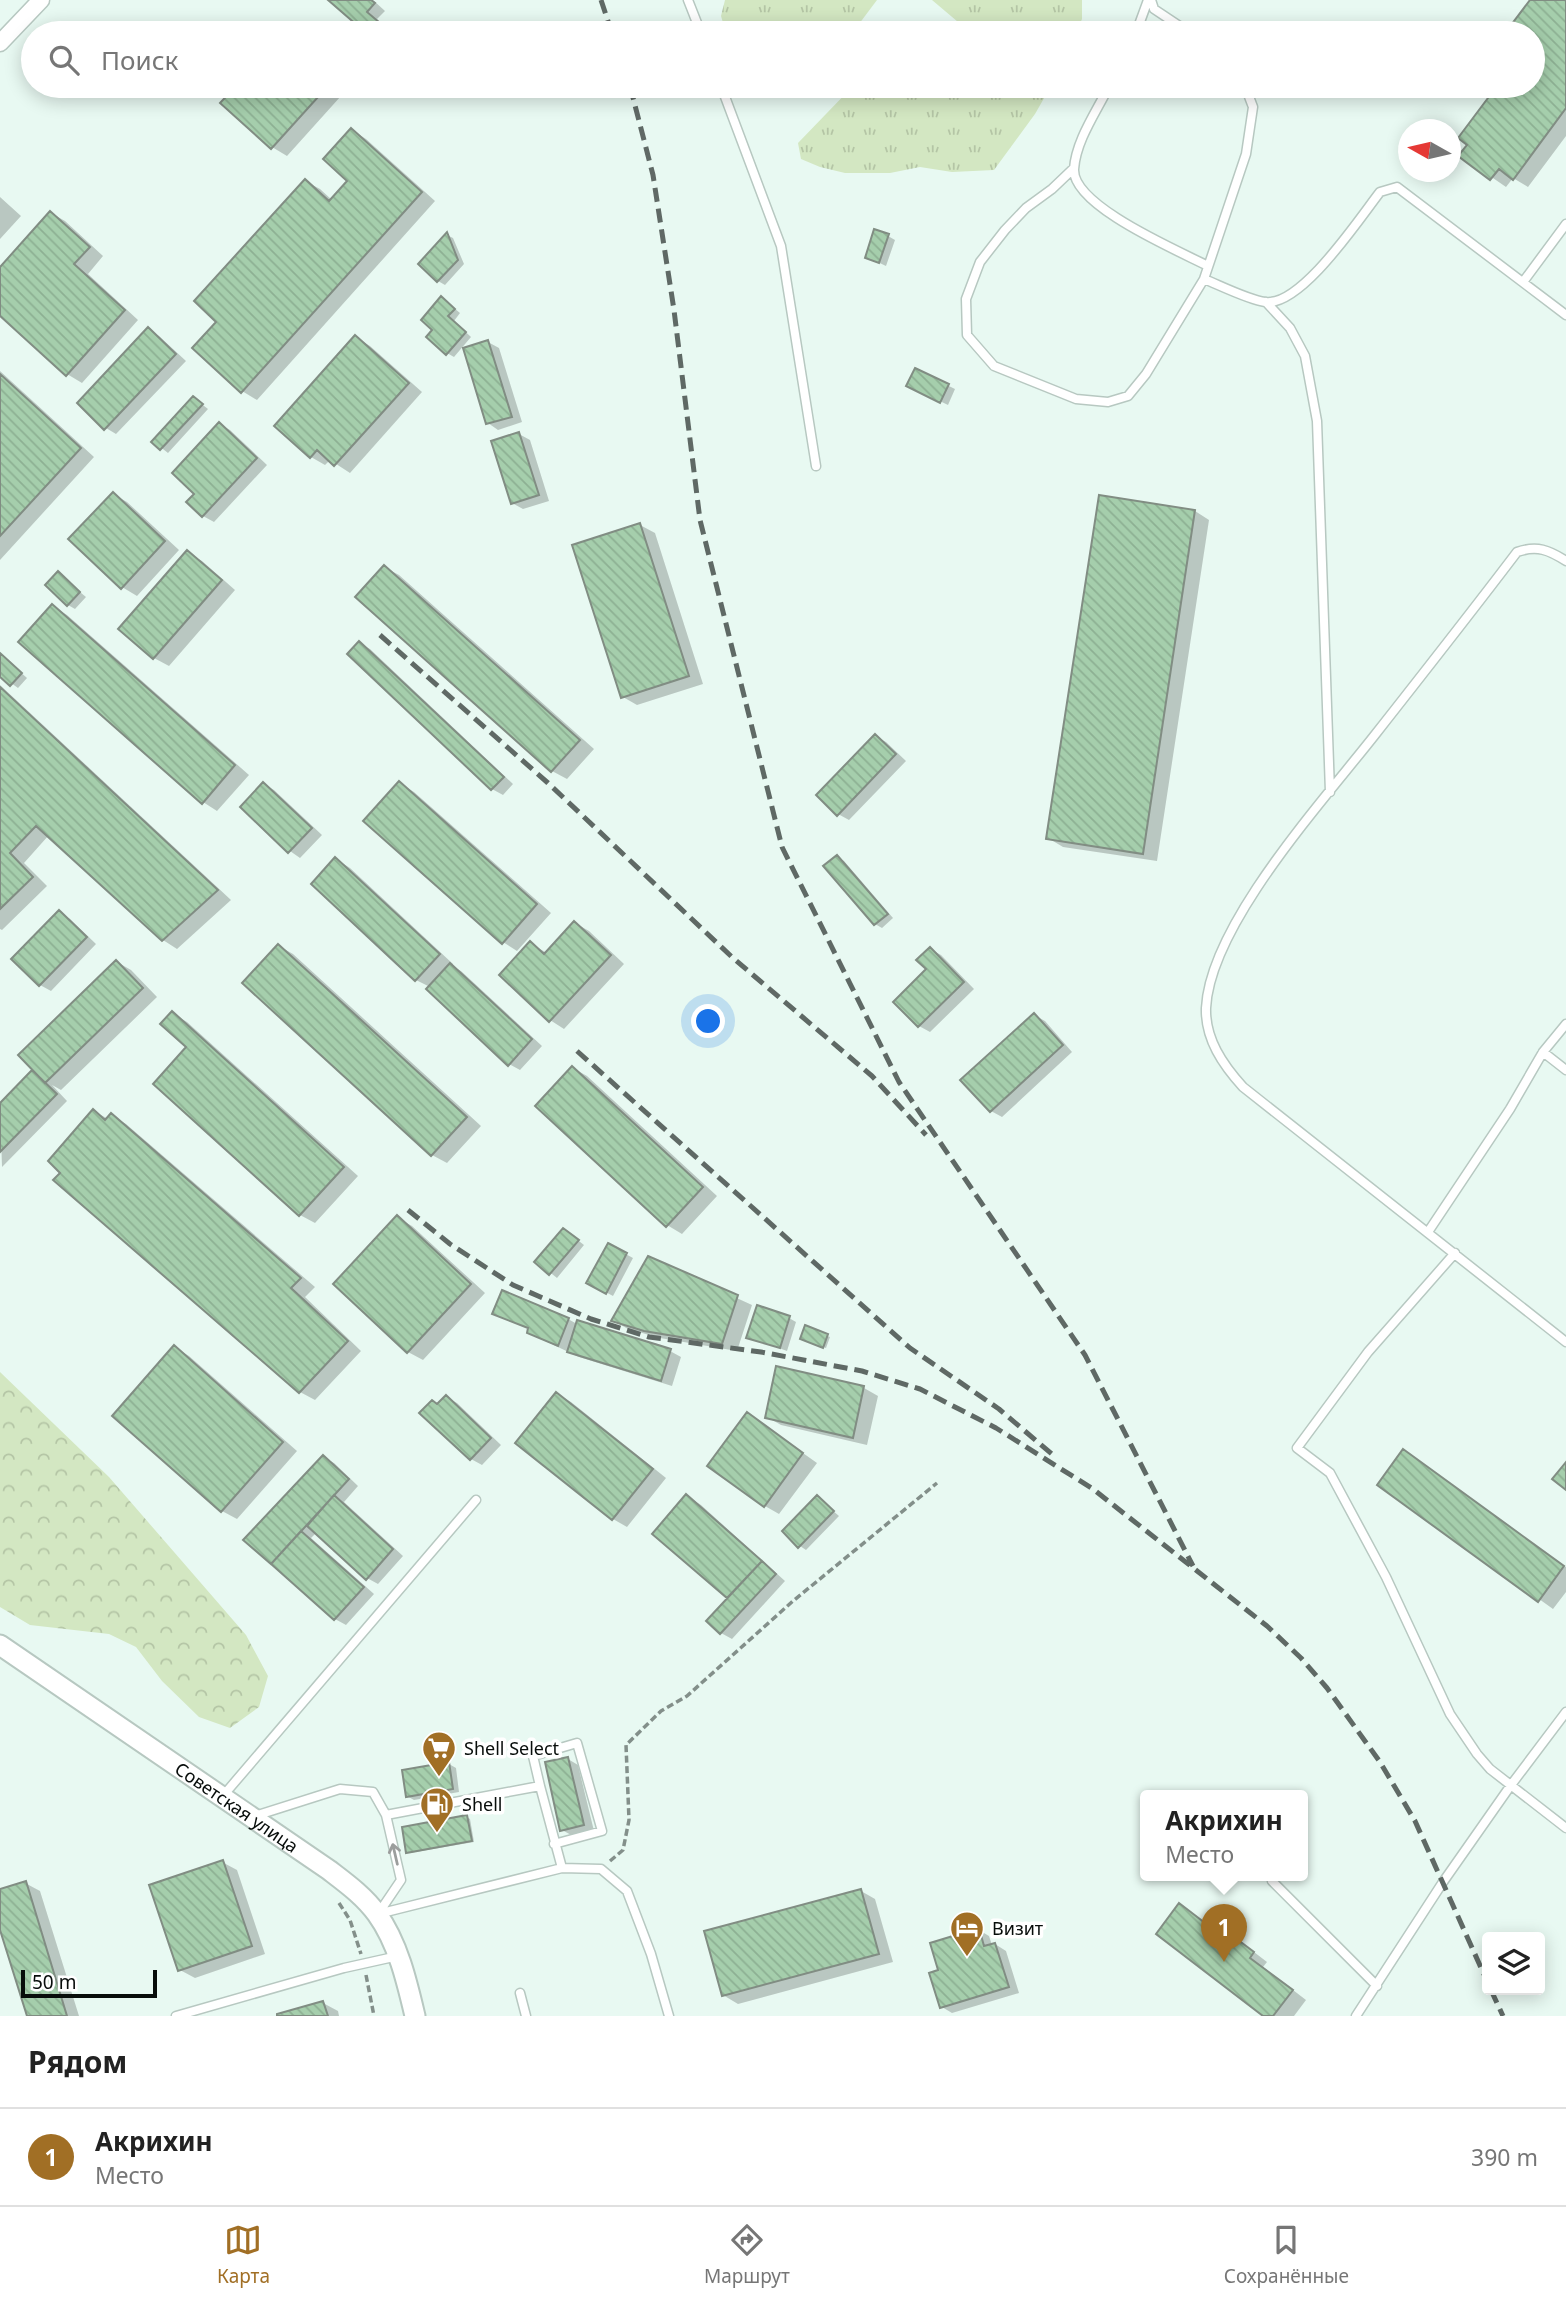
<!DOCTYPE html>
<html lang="ru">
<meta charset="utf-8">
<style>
body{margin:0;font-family:"Noto Sans",sans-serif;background:#f6f6f6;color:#222}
.controls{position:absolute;right:21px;bottom:21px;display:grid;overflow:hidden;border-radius:7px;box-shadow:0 4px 18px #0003}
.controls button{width:63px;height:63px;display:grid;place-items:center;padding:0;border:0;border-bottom:2px solid #e0e0e0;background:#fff;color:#222;font:35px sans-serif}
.compass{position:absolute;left:1398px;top:119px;width:63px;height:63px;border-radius:50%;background:#fff;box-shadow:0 4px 18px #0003;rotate:278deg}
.scale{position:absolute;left:21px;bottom:18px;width:136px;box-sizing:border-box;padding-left:7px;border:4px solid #080d0b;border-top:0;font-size:19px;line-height:24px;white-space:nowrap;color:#080d0b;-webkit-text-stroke:5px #fff;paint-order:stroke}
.you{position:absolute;left:709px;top:1022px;width:24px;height:24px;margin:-18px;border:5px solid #fff;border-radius:50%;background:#1a73e8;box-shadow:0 0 0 10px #1a73e833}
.badge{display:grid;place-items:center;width:46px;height:46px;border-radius:50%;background:#a16f25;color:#fff;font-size:23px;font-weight:700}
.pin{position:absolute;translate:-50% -58px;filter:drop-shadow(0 2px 4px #0008)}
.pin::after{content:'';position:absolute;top:37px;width:24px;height:21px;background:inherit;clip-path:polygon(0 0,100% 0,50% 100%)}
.popup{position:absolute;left:1140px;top:1790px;width:168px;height:91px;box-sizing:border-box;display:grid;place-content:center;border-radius:7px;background:#fff;filter:drop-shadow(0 2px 5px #0005);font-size:23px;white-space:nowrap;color:#767676}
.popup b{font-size:26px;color:#222}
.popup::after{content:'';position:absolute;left:50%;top:100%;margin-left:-14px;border:14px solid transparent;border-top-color:#fff}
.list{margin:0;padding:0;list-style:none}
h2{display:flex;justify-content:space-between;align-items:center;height:91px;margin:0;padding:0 28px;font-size:30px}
h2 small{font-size:23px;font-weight:400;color:#767676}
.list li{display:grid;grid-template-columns:46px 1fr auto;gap:21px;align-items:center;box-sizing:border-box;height:98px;padding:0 28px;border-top:2px solid #e0e0e0}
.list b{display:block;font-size:26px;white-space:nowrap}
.list p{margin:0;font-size:23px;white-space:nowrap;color:#767676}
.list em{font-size:23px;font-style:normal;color:#767676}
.icon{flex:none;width:38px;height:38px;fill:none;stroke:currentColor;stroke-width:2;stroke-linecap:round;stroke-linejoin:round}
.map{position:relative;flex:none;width:1566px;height:2016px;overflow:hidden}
.search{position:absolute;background:#fff;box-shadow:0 4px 18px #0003;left:21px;right:21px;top:21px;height:77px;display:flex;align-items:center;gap:18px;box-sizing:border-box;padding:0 24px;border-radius:38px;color:#767676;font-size:26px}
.sheet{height:189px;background:#fff}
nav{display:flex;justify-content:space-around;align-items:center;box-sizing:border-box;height:98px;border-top:2px solid #e0e0e0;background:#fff;font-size:19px;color:#767676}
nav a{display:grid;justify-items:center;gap:4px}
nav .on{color:#a16f25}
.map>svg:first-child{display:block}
.grass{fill:url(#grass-tufts)}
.forest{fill:url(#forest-crowns)}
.shadow{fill:#0003}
.building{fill:url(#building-back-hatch);stroke:#818d83;stroke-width:2}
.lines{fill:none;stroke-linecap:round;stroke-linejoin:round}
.service-casing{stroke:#b7c8c1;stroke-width:11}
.minor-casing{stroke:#b7c8c1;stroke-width:19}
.tertiary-casing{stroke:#b7c8c1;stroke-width:23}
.path{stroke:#838f8a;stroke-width:3.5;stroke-dasharray:7 3.5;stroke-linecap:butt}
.service{stroke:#fff;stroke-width:8}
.minor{stroke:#fff;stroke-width:16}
.tertiary{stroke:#fff;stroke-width:19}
.rail{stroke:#5f6965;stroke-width:5;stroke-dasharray:14 7;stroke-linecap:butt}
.oneway{stroke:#9c9e9d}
.labels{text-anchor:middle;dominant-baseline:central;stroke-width:7;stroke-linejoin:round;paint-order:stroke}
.poi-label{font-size:18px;fill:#080d0b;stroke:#fff;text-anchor:start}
.street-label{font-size:18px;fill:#080d0b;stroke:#fff}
</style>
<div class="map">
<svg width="1566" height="2016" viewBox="0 0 1566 2016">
<defs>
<pattern id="grass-tufts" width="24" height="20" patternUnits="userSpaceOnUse" patternTransform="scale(1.75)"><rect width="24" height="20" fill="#d3e7c2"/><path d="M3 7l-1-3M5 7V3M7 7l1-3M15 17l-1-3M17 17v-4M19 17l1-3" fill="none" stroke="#b4c5a5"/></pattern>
<pattern id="forest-crowns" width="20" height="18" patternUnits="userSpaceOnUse" patternTransform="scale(1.75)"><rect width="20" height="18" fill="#d3e7c2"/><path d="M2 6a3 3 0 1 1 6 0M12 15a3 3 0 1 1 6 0" fill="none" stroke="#b4c5a5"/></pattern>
<pattern id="building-back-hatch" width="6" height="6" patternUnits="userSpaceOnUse" patternTransform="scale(1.75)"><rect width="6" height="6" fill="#a5ceac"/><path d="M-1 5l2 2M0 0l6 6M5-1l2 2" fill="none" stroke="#8db093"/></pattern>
</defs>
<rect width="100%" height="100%" fill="#e8f9f2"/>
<path class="grass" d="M725,0H877L859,24L838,32L726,33L721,16Z
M932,0H1082V19L1076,33H971Z
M853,86H1051L1035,114L994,170L952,172L920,167L890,173H845L820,167L801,159L798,143Z"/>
<path class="forest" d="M0,1372L109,1477L246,1635L268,1676L259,1707L230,1728L199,1717L162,1681L136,1647L109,1634L30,1625L0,1607Z"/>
<path class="shadow" d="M331,0H373L385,11L377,19L389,30L387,33H368Z
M1532,0H1566V136L1528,187L1513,178L1506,187L1461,156L1469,145L1460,138L1499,86H1533V33H1507Z
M238,86H350L287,156L272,147L223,102Z
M352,130L366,139L435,201L257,400L242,391L219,321L305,181L320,189L332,200L350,181Z
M0,197L21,216L0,239Z
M51,213L65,221L103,256L88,274L138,320L82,383L67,374L0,314V269Z
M447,235L453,238L464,264L445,285L438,281Z
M888,236L895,240L886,266L867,257Z
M448,303L460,313L454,321L471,337L454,357L447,353Z
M149,330L159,336L186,361L116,434L106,428Z
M355,337L370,346L422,392L350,473L330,460L325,465L311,457Z
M488,342L499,348L522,422L498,430L488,423Z
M916,370L955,389L948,405L915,389Z
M0,371L94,457L0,560Z
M194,398L208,409L168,453L154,442Z
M219,424L230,430L267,465L214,522L203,516L196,494Z
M519,434L530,440L549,501L523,509L512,503Z
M113,494L127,502L179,550L137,596L122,587Z
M1195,511L1209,520L1157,861L1063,847L1048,838Z
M640,525L655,533L703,684L637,705L623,697Z
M187,552L202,561L235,590L169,666L154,658L121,629Z
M384,567L399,575L594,749L567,779L552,771L357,597Z
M58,574L86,597L75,609L68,605Z
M52,606L67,615L249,775L217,811L203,802Z
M359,643L370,649L513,784L503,795L492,789L349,654Z
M0,654L27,678L18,688L0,675Z
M0,685L231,900L177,949L163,940L49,835L24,863L47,886L2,930L0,929Z
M875,736L886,742L906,761L849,820L838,814Z
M399,783L414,792L551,913L517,951L503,942Z
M264,784L274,790L322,835L300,858L290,851L242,807Z
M837,857L844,861L893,918L882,928L875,924Z
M336,859L350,868L453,964L452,966L461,971L542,1046L520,1070L509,1064L430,987L416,980Z
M59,912L70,919L96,944L51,991L40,985Z
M575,923L589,931L624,964L564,1029L550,1020L531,944L547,953Z
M279,946L293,954L481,1126L447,1163L432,1155Z
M930,949L941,955L974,989L930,1032L919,1026Z
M117,962L131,970L157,997L61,1090L52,1085L67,1101L2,1167L0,1105L35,1070Z
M172,1013L187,1022L358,1176L315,1223L300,1215L156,1084L189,1047Z
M1034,1015L1045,1021L1072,1052L1002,1117L991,1111Z
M573,1068L587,1076L717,1196L682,1234L667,1225Z
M94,1111L108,1119L111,1115L126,1124L315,1287L305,1297L361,1351L315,1400L300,1392L56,1180L62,1173Z
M398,1218L412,1226L485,1293L423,1360L408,1352Z
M570,1234L584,1245L557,1278L537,1262Z
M609,1245L633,1258L613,1296L589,1283Z
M649,1258L752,1305L737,1351L660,1338L628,1329L614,1321Z
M789,1318L796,1322L787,1351L749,1337Z
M505,1319H568L577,1324L670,1351L681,1357L672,1386L579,1357L539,1338L530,1329Z
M806,1328L830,1337L826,1348L805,1340Z
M174,1347L189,1356L297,1451L237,1519L222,1511L114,1416Z
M778,1368L864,1388L878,1396L867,1445L781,1425L767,1417Z
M557,1394L571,1402L666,1478L627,1527L613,1519Z
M446,1397L457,1403L501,1445L482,1465L471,1459L438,1405Z
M748,1414L817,1463L779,1514L765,1506Z
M1404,1451L1566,1567V1592L1553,1609L1379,1485Z
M323,1457L334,1463L358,1486L344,1502L403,1556L378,1584L367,1578L317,1532L311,1538L374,1594L346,1625L335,1619L245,1540Z
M687,1496L701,1505L785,1581L732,1639L721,1633L730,1598L654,1534Z
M817,1497L839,1516L806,1550L800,1546Z
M568,1759L578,1765L594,1831L573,1836L562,1830Z
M449,1764L456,1768L459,1792L414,1800L407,1796Z
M467,1817L470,1819L474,1842L410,1853L407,1851Z
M222,1862L237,1870L265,1954L195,1978L180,1970Z
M25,1883L40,1891L79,2016H28L0,1924V1891Z
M861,1891L875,1899L893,1962L738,2004L723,1995Z
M1180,1906L1224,1937L1227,1933L1241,1942L1267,1962L1263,1967L1306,2000L1294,2016H1265Z
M979,1930L989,1936L992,1945L995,1944L1006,1951L1019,1993L952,2013L942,2007L941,1971Z
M323,2003L338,2011L339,2016H279Z"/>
<path class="building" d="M328,0H371L375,3L367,12L380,23L371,33H366Z
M1530,0H1566V108L1513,180L1499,169L1490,180L1458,156L1467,145L1458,138L1497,86H1533V33H1505Z
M236,86H328L271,149L220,103Z
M351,128L422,192L241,393L192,348L216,322L194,301L305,179L329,201L347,181L323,159Z
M50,211L90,247L74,264L125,310L66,376L0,316V267Z
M874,229L889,234L879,263L865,258Z
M447,232L458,260L437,282L418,264Z
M441,296L455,309L448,316L466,332L446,355L426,337L432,330L421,320Z
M148,327L176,354L104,430L77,403Z
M355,335L409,383L334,466L317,450L310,458L274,426Z
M488,340L512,417L486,424L463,348Z
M915,368L949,384L940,403L906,386Z
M0,374L81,448L0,536Z
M193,396L203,404L160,450L151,442Z
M219,422L257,458L202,517L186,502L194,494L172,473Z
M519,432L539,495L511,504L491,441Z
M113,492L165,541L121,589L68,539Z
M1099,495L1195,510L1143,854L1046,839Z
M640,523L689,676L621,698L572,545Z
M187,550L222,580L153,659L118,629Z
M384,565L580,740L551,772L355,597Z
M58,571L80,592L67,606L45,585Z
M52,604L235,765L202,804L18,642Z
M359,641L504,777L491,790L347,654Z
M0,653L22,673L10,686L0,677Z
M0,687L218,890L162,941L36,826L10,853L33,877L0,909Z
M875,734L896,754L837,816L816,795Z
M399,781L537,904L502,944L363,821Z
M263,782L312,828L288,853L240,807Z
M837,855L888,914L874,925L823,866Z
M335,857L440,954L415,981L311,884Z
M59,910L87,937L39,986L11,959Z
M574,921L611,955L549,1022L499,975L530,941L544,954Z
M278,944L467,1117L431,1156L242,983Z
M930,947L964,982L918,1027L893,1002L926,969L916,960Z
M116,960L143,988L45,1083L18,1055Z
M450,963L532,1039L508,1066L426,989Z
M172,1011L344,1167L299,1216L153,1084L186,1047L160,1024Z
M1034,1013L1063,1045L990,1112L960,1080Z
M572,1066L703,1187L666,1227L535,1106Z
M32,1070L57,1094L0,1152V1103Z
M93,1109L105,1120L111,1113L301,1278L291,1288L348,1341L299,1393L53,1180L60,1173L48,1161Z
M397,1215L471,1284L407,1353L333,1284Z
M563,1228L579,1240L549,1275L534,1262Z
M608,1243L627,1253L606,1294L586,1283Z
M648,1256L738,1295L722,1344L644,1331L611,1321Z
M502,1290L569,1318L558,1346L527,1333L528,1328L492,1314Z
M757,1305L790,1316L780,1348L746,1338Z
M577,1320L671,1349L661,1381L567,1352Z
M805,1325L828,1334L823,1348L800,1339Z
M174,1345L283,1442L221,1512L112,1416Z
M776,1366L864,1386L853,1438L765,1418Z
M556,1392L653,1469L612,1520L515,1443Z
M446,1395L491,1438L470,1460L419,1413L432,1400L437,1404Z
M747,1412L803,1453L764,1507L707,1466Z
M1403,1449L1564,1566L1538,1602L1377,1485Z
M323,1455L349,1479L271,1564L243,1540Z
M1566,1462V1490L1552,1479Z
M686,1494L762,1561L727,1598L652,1534Z
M334,1495L393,1549L366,1580L307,1526Z
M817,1495L834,1511L798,1548L782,1531Z
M301,1531L364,1587L334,1620L271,1564Z
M762,1561L776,1574L720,1634L706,1621Z
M568,1757L584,1825L560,1831L545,1762Z
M449,1762L453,1789L406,1797L402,1770Z
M467,1815L472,1841L406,1853L402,1827Z
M223,1860L252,1946L178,1971L149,1885Z
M26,1881L67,2016H27L0,1930V1889Z
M861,1889L879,1954L722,1996L704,1931Z
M1179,1903L1222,1936L1226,1931L1254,1952L1250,1958L1293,1990L1273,2016H1263L1156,1934Z
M979,1928L984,1946L995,1943L1009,1987L940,2008L929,1973L938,1970L930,1943Z
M323,2001L328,2016H277V2014Z"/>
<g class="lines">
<g class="service-casing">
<path id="service" d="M688,0L701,33
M1151,0L1154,9L1190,33
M1136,33L1148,0
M721,86L781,246L816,466
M1109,86C1097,111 1076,140 1074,169C1072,206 1179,251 1208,266
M1074,168L1052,189L1026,208L1005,230L980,262L966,299L967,335L994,366L1076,399L1108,402L1128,396L1146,374L1204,279L1246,154L1253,107L1245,86
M1204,279C1219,285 1249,300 1265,302C1301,307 1359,219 1380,192L1397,187L1566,315
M1523,282L1566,224
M1266,302L1290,328L1305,356L1317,421L1330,792
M1566,561C1549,550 1537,545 1517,552C1470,614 1422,675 1374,736C1323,801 1210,925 1206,1008C1205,1039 1223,1065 1243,1087L1566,1342
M1543,1052L1566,1070
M1428,1232L1510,1109L1543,1052L1566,1024
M1455,1253L1368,1352L1297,1448L1330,1473L1386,1577L1450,1714L1477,1754L1490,1769L1566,1828
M540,1786L533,1756L577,1743L602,1831L554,1844
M222,1797L476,1500
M386,1815L540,1786L562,1868
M255,1816L340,1789L373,1792L386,1815L401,1880L378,1914
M1272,1881L1377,1986
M378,1914L562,1868L601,1869L627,1891L651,1954L669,2016
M520,1993L526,2016
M176,2016L344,1968L398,1956
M1356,2016L1443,1882L1511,1785L1566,1712"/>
</g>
<g class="minor-casing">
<path id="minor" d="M0,43L41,0"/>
</g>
<g class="tertiary-casing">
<g id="tertiary">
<path id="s1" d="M0,1645L329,1870C346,1883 364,1896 377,1914C398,1943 407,1982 415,2016"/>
</g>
</g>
<path class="path" d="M610,1861L623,1850L629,1820L626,1745L661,1711L687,1696L793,1601L937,1483
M339,1903L350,1920L361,1954
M366,1975L374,2016"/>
<use href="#service" class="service"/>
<use href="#minor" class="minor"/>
<use href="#tertiary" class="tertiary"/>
<path class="rail" d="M601,0L612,33
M630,86L653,175L674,310L700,520L782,847L899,1082L1085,1355L1193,1566
M380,635L548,783L733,958L872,1076L926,1135
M577,1051L910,1348L999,1409L1053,1455
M408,1210L450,1244L513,1285L591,1319L649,1337L761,1352L862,1371L920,1389L996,1428L1093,1489L1267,1626L1301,1658L1327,1688L1380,1762L1415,1821L1487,1981
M1491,1990L1503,2016"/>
</g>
<defs><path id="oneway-shaft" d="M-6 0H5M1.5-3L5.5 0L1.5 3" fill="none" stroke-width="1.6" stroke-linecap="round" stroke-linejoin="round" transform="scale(1.75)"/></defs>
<use class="oneway" href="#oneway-shaft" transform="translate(395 1854) rotate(-103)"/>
<defs>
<g id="supermarket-pin" transform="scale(1.75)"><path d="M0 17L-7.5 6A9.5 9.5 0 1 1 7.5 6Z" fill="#a16f25" stroke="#fff"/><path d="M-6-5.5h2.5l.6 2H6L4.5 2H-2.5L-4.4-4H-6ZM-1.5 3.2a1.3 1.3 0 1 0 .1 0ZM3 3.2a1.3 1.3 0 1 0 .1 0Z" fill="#fff"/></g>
<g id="fuel-pin" transform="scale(1.75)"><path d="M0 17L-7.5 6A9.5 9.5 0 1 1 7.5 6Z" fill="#a16f25" stroke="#fff"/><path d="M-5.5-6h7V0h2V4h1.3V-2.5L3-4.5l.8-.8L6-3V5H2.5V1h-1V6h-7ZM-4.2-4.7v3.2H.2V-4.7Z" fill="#fff"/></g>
<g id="hotel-pin" transform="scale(1.75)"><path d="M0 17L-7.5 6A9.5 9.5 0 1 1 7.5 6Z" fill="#a16f25" stroke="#fff"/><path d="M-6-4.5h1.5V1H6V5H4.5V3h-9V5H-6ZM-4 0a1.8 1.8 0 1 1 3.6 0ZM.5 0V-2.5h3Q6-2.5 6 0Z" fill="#fff"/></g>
</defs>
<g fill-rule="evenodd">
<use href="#supermarket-pin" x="439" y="1748"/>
<use href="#fuel-pin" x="437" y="1804"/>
<use href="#hotel-pin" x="967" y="1928"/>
</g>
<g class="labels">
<g class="poi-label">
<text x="464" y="1748">Shell Select</text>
<text x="462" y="1804">Shell</text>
<text x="992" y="1928">Визит</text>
</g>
<g class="street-label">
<text stroke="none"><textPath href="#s1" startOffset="287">Советская улица</textPath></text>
</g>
</g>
</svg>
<div class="controls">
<button><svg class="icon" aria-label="layers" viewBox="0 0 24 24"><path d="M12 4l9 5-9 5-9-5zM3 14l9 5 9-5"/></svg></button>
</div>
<svg class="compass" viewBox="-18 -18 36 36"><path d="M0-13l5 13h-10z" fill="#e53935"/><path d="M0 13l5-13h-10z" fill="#767676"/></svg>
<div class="scale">50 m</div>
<div class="you"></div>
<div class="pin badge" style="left:1224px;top:1962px">1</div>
<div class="popup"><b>Акрихин</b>Место</div>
<div class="search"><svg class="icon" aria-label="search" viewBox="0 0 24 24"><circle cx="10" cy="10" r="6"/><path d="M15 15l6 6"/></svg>Поиск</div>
</div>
<section class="sheet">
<h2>Рядом<small></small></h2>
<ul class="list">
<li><span class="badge">1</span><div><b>Акрихин</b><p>Место</p></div><em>390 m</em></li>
</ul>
</section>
<nav>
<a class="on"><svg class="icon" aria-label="map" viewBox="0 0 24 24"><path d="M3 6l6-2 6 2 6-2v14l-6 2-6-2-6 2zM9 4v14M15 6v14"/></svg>Карта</a>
<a><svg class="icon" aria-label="directions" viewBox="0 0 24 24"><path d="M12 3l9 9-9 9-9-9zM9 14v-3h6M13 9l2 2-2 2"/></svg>Маршрут</a>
<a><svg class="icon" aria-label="saved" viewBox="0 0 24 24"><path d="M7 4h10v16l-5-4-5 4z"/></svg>Сохранённые</a>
</nav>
